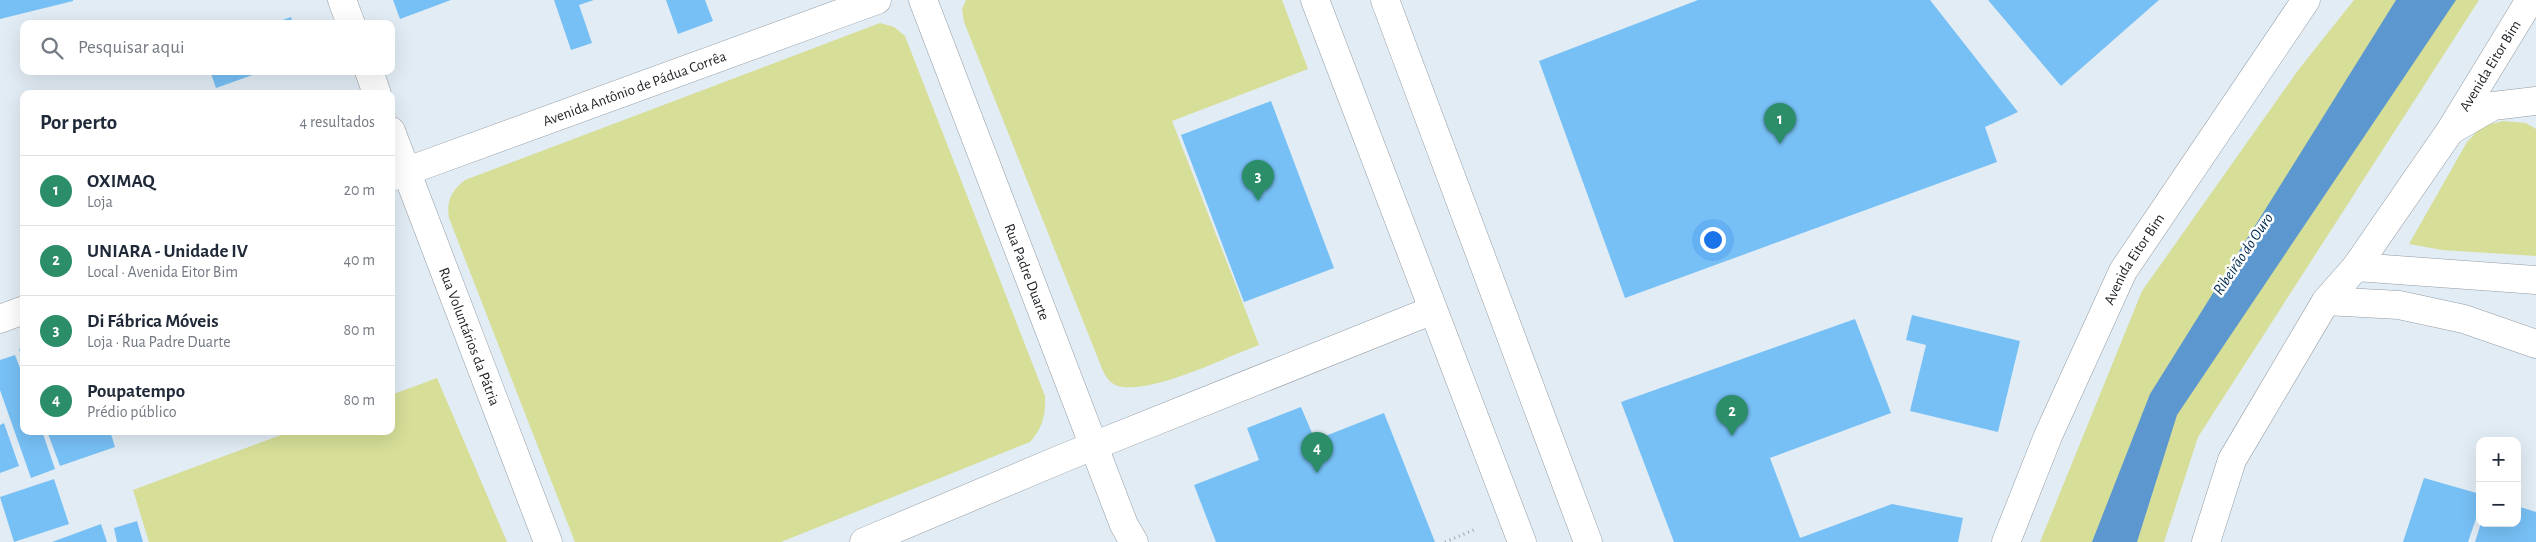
<!DOCTYPE html>
<html lang="pt">
<meta charset="utf-8">
<style>
body{margin:0;font-family:"Alegreya Sans",sans-serif;background:#f6f6f7;color:#1f2937}
.controls{position:absolute;right:15px;bottom:15px;display:grid;overflow:hidden;border-radius:10px;box-shadow:0 5px 20px #0002}
.controls button{width:45px;height:45px;display:grid;place-items:center;padding:0;border:0;border-bottom:1px solid #e0e1e3;background:#fff;color:#1f2937;font:25px sans-serif}
.you{position:absolute;left:1712px;top:239px;width:18px;height:18px;margin:-12px;border:4px solid #fff;border-radius:50%;background:#1a73e8;box-shadow:0 0 0 8px #1a73e833}
.badge{display:grid;place-items:center;width:32px;height:32px;border-radius:50%;background:#2b8e69;color:#fff;font-size:16px;font-weight:700}
.pin{position:absolute;translate:-50% -41px;filter:drop-shadow(0 1px 2px #0008)}
.pin::after{content:'';position:absolute;top:26px;width:18px;height:15px;background:inherit;clip-path:polygon(0 0,100% 0,50% 100%)}
.list{margin:0;padding:0;list-style:none}
h2{display:flex;justify-content:space-between;align-items:center;height:65px;margin:0;padding:0 20px;font-size:21px}
h2 small{font-size:16px;font-weight:400;color:#747a83}
.list li{display:grid;grid-template-columns:32px 1fr auto;gap:15px;align-items:center;box-sizing:border-box;height:70px;padding:0 20px;border-top:1px solid #e0e1e3}
.list b{display:block;font-size:19px;white-space:nowrap}
.list p{margin:0;font-size:16px;white-space:nowrap;color:#747a83}
.list em{font-size:16px;font-style:normal;color:#747a83}
.icon{flex:none;width:28px;height:28px;fill:none;stroke:currentColor;stroke-width:2;stroke-linecap:round;stroke-linejoin:round}
.map{position:relative;flex:none;width:2536px;height:542px;overflow:hidden}
.search{position:absolute;background:#fff;box-shadow:0 5px 20px #0002;left:20px;top:20px;width:375px;height:55px;display:flex;align-items:center;gap:12px;box-sizing:border-box;padding:0 18px;border-radius:10px;color:#747a83;font-size:19px}
.panel{position:absolute;background:#fff;box-shadow:0 5px 20px #0002;left:20px;top:90px;width:375px;height:345px;border-radius:10px}
.map>svg:first-child{display:block}
.green{fill:#d6de98}
.water{fill:#5c97d0}
.building{fill:#77c0f5}
.lines{fill:none;stroke-linecap:round;stroke-linejoin:round}
.street-casing{stroke:#939ca4;stroke-width:29}
.primary-casing{stroke:#939ca4;stroke-width:29}
.path{stroke:#9aa1a7;stroke-width:3;stroke-dasharray:1 4;stroke-linecap:butt}
.street{stroke:#fff;stroke-width:28}
.primary{stroke:#fff;stroke-width:28}
.labels{text-anchor:middle;dominant-baseline:central;stroke-width:5;stroke-linejoin:round;paint-order:stroke}
.street-label{font-size:15px;fill:#222528;stroke:#fff}
.water-label{font-size:16px;font-style:italic;fill:#002b50;stroke:#fff}
</style>
<div class="map">
<svg width="2536" height="542" viewBox="0 0 2536 542">
<rect width="100%" height="100%" fill="#e2ecf4"/>
<path class="green" d="M966,0H1282L1308,69L1172,121L1259,345C1221,359 1162,390 1123,387C1112,386 1107,379 1103,371L964,22L962,9Z
M2354,0H2479L2198,437L2164,542H2040L2142,291L2299,69Z
M880,23L894,27L905,36L1045,396C1046,415 1042,429 1030,442L781,542H575L449,218C446,201 452,190 465,180Z
M2503,121L2526,123L2536,129V256L2442,250L2409,244L2467,142L2482,126Z
M437,378L507,542H149L133,490L292,431H391V395Z"/>
<path class="water" d="M2396,0H2456L2177,415L2137,542H2092L2150,394Z"/>
<path class="building" d="M0,0H73V1L0,19Z
M393,0H451L400,19Z
M554,0H594L579,5L592,43L571,50Z
M666,0H705L713,21L678,34Z
M1698,0H1930L2018,112L1985,127L1997,162L1625,298L1539,61Z
M1988,0H2159L2061,86Z
M291,17L293,24H274V23Z
M210,71H261V72L216,88Z
M1271,101L1334,268L1244,302L1181,135Z
M1912,315L2020,341L1998,432L1910,411L1926,345L1906,340Z
M1855,319L1891,413L1770,458L1800,538L1892,504L1963,518L1958,542H1674L1621,402Z
M24,347V362H23L19,349Z
M15,355L24,379V431H42L55,469L31,478L0,390V360Z
M1301,407L1315,440L1384,413L1435,542H1216L1194,485L1259,460L1247,428Z
M4,423L19,466L0,473V425Z
M47,431H61L62,435L72,431H110L115,447L60,466Z
M2424,478L2480,494V507L2468,542H2403Z
M54,479L69,524L14,542L0,497Z
M2517,506L2536,512V542H2475L2481,523H2517Z
M137,521L143,542H117L114,528Z
M101,524L107,542H52Z"/>
<g class="lines">
<g class="street-casing">
<g id="street">
<path d="M342,0L351,24"/>
<path id="s1" d="M923,0L1124,525L1134,542"/>
<path d="M369,71L377,94"/>
<path d="M2453,129L2493,106L2536,101"/>
<path id="s2" d="M391,131L548,542"/>
<path id="s3" d="M391,177L877,0"/>
<path d="M2356,267L2536,280"/>
<path d="M2326,301L2399,305L2464,319L2536,344"/>
<path d="M0,319L24,310"/>
<path d="M864,542L1061,459L1433,310"/>
<path id="s4" d="M2006,542L2048,436L2123,271L2306,0"/>
<path id="s5" d="M2206,542L2232,460L2326,301L2356,267L2450,131L2530,0"/>
</g>
</g>
<g class="primary-casing">
<path id="primary" d="M1315,0L1522,542
M1385,0L1588,542"/>
</g>
<path class="path" d="M1445,542L1476,529"/>
<use href="#street" class="street"/>
<use href="#primary" class="primary"/>
</g>
<g class="labels">
<g class="street-label">
<text stroke="none"><textPath href="#s5" startOffset="558">Avenida Eitor Bim</textPath></text>
<text stroke="none"><textPath href="#s3" startOffset="259">Avenida Antônio de Pádua Corrêa</textPath></text>
<text stroke="none"><textPath href="#s4" startOffset="311">Avenida Eitor Bim</textPath></text>
<text stroke="none"><textPath href="#s1" startOffset="291">Rua Padre Duarte</textPath></text>
<text stroke="none"><textPath href="#s2" startOffset="220">Rua Voluntários da Pátria</textPath></text>
</g>
<g class="water-label">
<text transform="translate(2243 254) rotate(-56)">Ribeirão do Ouro</text>
</g>
</g>
</svg>
<div class="controls">
<button>+</button>
<button>−</button>
</div>
<div class="you"></div>
<div class="pin badge" style="left:1780px;top:144px">1</div>
<div class="pin badge" style="left:1732px;top:436px">2</div>
<div class="pin badge" style="left:1258px;top:201px">3</div>
<div class="pin badge" style="left:1317px;top:473px">4</div>
<div class="search"><svg class="icon" aria-label="search" viewBox="0 0 24 24"><circle cx="10" cy="10" r="6"/><path d="M15 15l6 6"/></svg>Pesquisar aqui</div>
<section class="panel">
<h2>Por perto<small>4 resultados</small></h2>
<ul class="list">
<li><span class="badge">1</span><div><b>OXIMAQ</b><p>Loja</p></div><em>20 m</em></li>
<li><span class="badge">2</span><div><b>UNIARA - Unidade IV</b><p>Local · Avenida Eitor Bim</p></div><em>40 m</em></li>
<li><span class="badge">3</span><div><b>Di Fábrica Móveis</b><p>Loja · Rua Padre Duarte</p></div><em>80 m</em></li>
<li><span class="badge">4</span><div><b>Poupatempo</b><p>Prédio público</p></div><em>80 m</em></li>
</ul>
</section>
</div>
